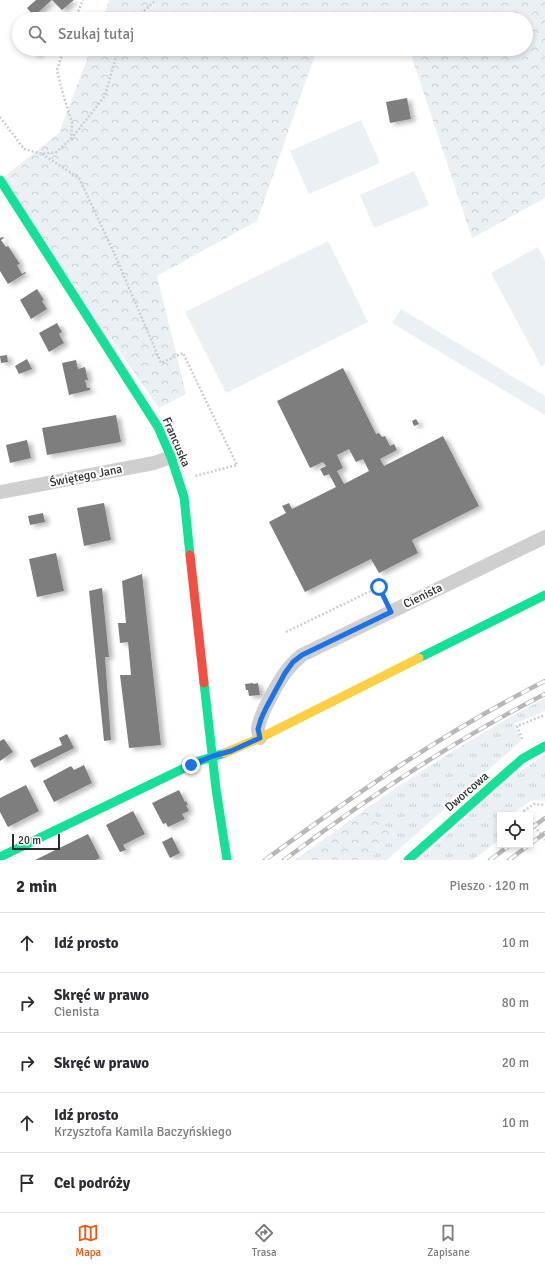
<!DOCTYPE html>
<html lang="pl">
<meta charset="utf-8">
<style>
body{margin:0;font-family:Signika,sans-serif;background:#f7f7f7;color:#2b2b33}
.controls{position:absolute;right:12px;bottom:12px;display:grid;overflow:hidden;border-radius:0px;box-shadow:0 2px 6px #0003}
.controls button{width:36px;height:36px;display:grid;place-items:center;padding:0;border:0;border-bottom:1px solid #e1e1e2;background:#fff;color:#2b2b33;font:20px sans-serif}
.scale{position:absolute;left:12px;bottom:10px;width:48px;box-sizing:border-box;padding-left:4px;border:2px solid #2d2d2d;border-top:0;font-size:11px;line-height:14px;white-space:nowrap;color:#2d2d2d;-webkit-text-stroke:3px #fff;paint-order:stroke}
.stop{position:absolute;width:12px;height:12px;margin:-9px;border:3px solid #1a73e8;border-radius:50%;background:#fff}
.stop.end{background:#1a73e8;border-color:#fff;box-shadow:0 1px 4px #0008}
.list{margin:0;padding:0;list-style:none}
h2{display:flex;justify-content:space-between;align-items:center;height:52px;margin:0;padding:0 16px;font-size:17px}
h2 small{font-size:13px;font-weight:400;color:#7c7c81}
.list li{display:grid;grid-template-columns:26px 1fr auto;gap:12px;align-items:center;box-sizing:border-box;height:60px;padding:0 16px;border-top:1px solid #e1e1e2}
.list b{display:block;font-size:15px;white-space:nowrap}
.list p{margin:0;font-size:13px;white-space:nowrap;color:#7c7c81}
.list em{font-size:13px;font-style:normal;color:#7c7c81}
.icon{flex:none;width:22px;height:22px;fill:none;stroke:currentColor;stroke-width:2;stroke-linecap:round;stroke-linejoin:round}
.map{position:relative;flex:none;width:545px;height:860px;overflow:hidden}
.search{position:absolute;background:#fff;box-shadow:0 2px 6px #0003;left:12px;right:12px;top:12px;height:44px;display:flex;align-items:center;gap:10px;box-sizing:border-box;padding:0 14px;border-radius:22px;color:#7c7c81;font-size:15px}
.sheet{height:352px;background:#fff}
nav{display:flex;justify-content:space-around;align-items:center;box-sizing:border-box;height:56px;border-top:1px solid #e1e1e2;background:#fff;font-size:11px;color:#7c7c81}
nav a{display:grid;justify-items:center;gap:2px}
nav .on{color:#ea580c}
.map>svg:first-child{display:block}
.grass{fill:url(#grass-tufts)}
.forest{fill:url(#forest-crowns)}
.garden{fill:#eaf0f4}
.building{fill:#7e7e7e;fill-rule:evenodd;filter:url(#shadow)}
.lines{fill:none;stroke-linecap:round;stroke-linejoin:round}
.path{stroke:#cecece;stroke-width:2.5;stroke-dasharray:2 2;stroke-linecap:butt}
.street{stroke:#cfcfcf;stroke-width:14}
.fast{stroke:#16e098;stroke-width:9}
.slow{stroke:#ffcf43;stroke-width:9}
.jam{stroke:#f24e42;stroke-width:9}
.rail-casing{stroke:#b8b8b8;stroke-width:4.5}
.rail{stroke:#fff;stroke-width:3;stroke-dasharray:9;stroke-linecap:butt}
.route{stroke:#1a73e8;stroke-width:5}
.labels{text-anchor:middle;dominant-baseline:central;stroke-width:4;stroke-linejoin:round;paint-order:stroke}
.street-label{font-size:12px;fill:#2d2d2d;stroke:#fff}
</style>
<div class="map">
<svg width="545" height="860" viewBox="0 0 545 860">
<defs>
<pattern id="grass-tufts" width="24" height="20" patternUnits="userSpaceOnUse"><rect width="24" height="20" fill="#eaf0f4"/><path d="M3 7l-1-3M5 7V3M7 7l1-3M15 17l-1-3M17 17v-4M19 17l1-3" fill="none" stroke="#c9ced2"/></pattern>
<pattern id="forest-crowns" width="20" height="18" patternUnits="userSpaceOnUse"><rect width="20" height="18" fill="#eaf0f4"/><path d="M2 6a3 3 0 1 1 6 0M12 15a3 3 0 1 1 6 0" fill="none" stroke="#c9ced2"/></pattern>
<filter id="shadow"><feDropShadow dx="4.5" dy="2.5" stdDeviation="2" flood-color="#0004"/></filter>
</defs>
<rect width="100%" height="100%" fill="#fff"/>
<path class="grass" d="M545,698V711L514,724L521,741L387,860H368L396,835L367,808C424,768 483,731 545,698Z
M545,755V801L532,800L515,812V815H500V839L473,860H419L511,777Z"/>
<path class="forest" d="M109,0H545V198L472,238L409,49H526V19H103Z
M91,49H317L257,221L157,276L186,394L159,408L0,180L59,133Z
M367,808L396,835L368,860H295Z"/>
<path class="garden" d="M361,120L380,163L309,194L290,151Z
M414,171L429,205L374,228L360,195Z
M328,241L368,322L226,393L185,312Z
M538,247L545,260V364L541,366L491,273Z
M401,309L545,396V415L392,323Z"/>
<path class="building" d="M36,0H52L34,16L27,8Z
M52,0H74L62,10Z
M30,49H42L36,55Z
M407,98L411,119L390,123L386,102Z
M3,237L4,238L1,240L6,247L8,246L20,264L17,265L22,274L25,272L26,273L8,284L0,271V238Z
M37,289L44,300L42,301L47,309L31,319L20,300Z
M57,323L62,332L59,334L64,343L49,352L39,333Z
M7,355L8,362L1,363L0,356Z
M27,359L32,369L19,374L15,366Z
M76,360L78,369L85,367L88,380H85L87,388H90V390L69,395L62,363Z
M343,368L376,434L379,433L382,437L385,436L390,446L394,444L397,450L380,459L384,466L443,436L479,506L412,540L418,553L379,573L371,559L305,592L269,522L286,513L282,506L289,503L292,509L336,487L329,474L324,476L320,469L326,466L323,462L310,468L277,401ZM349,449L356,462L363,459L369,471L344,484L337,471L343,468L337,455Z
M116,415L121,442L47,455L42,428Z
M416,419L419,424L414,426L412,421Z
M27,440L31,458L10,463L6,445Z
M104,503L111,540L84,546L77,508Z
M43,513L45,522L30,525L28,516Z
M56,553L64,591L37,597L29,559Z
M142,574L161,745L129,748L120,675H131L128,642L120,643L118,623H126L122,581Z
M102,588L109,657H105L111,740L104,741L89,591Z
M253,683V684L258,683L260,695L249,696L248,690H246L245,684Z
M67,734L74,748L34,768L30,760L62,745L59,738Z
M4,739L13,752L0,761V741Z
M84,765L92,783L54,802L43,781L71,766L74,770Z
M26,785L39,811L8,827L0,812V798Z
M179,790L185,802L186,801L188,805H186L189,811L182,814L185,819L168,827L166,823L163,824L152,803Z
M133,811L145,834L123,845L126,850L120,852L106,825Z
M88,834L100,858L96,860H35Z
M172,837L180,853L170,858L162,842Z"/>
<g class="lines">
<path class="path" d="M75,19L83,0
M135,19L156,0
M0,117L24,149L42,154L56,152L71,139L72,123L62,91L57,70L64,49
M71,139L105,96L118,49
M42,154L79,178L115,255L161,363L183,353L237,465L195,476
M286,632L379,587L385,599
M522,739L517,726L545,715
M526,815L524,811L534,804L545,805
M530,820L545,840"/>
<path class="street" d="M0,492L154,463L171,457
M260,738C259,735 258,732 258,729C259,716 277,684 285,673C290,666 296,660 302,655L545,537"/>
<path class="fast" d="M0,180L158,427L171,457L184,497L190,555
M419,658L545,595
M204,683L216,789L227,860
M0,857L199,761L225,753
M408,860L522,759L545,746"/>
<path class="slow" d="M225,753L260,738L419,658"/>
<path class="jam" d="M190,555L204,683"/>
<g class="rail-casing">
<path id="rail" d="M530,829L545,818
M530,844L545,833
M265,860C355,794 446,731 545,681
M284,860C367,798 453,741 545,694
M490,860L510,845
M509,860L529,845"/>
</g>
<use href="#rail" class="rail"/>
</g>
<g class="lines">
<path class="route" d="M191,765L213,756L231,751L260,738L258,729L261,719L266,708L285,673L293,662L302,655L391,612L379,587"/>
</g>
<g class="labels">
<g class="street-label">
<text transform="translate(176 442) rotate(67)">Francuska</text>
<text transform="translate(86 476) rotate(-11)">Świętego Jana</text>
<text transform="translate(423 596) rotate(-26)">Cienista</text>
<text transform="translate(467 792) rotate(-41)">Dworcowa</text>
</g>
</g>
</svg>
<div class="controls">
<button><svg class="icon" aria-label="locate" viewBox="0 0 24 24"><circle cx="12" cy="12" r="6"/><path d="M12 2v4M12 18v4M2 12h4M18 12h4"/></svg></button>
</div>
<div class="scale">20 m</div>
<div class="stop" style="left:379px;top:587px"></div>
<div class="stop end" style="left:191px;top:765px"></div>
<div class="search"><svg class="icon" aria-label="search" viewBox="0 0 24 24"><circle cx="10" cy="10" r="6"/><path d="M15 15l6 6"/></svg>Szukaj tutaj</div>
</div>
<section class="sheet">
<h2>2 min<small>Pieszo · 120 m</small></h2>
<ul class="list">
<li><svg class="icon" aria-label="ahead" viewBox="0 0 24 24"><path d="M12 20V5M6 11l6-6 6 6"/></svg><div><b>Idź prosto</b></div><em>10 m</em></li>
<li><svg class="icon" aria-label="right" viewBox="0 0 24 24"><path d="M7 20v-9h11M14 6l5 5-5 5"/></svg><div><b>Skręć w prawo</b><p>Cienista</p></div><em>80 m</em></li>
<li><svg class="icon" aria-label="right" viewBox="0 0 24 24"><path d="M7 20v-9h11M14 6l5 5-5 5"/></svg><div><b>Skręć w prawo</b></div><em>20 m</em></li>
<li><svg class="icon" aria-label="ahead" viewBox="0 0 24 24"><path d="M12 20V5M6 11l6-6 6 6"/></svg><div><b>Idź prosto</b><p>Krzysztofa Kamila Baczyńskiego</p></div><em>10 m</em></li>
<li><svg class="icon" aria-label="arrive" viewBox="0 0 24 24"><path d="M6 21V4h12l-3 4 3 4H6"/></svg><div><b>Cel podróży</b></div></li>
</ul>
</section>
<nav>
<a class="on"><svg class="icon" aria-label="map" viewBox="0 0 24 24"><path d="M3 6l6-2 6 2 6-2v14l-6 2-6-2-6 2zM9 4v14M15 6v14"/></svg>Mapa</a>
<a><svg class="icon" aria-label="directions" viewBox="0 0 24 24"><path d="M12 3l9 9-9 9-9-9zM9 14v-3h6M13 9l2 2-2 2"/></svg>Trasa</a>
<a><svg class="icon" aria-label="saved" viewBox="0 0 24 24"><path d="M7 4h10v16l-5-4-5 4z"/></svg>Zapisane</a>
</nav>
